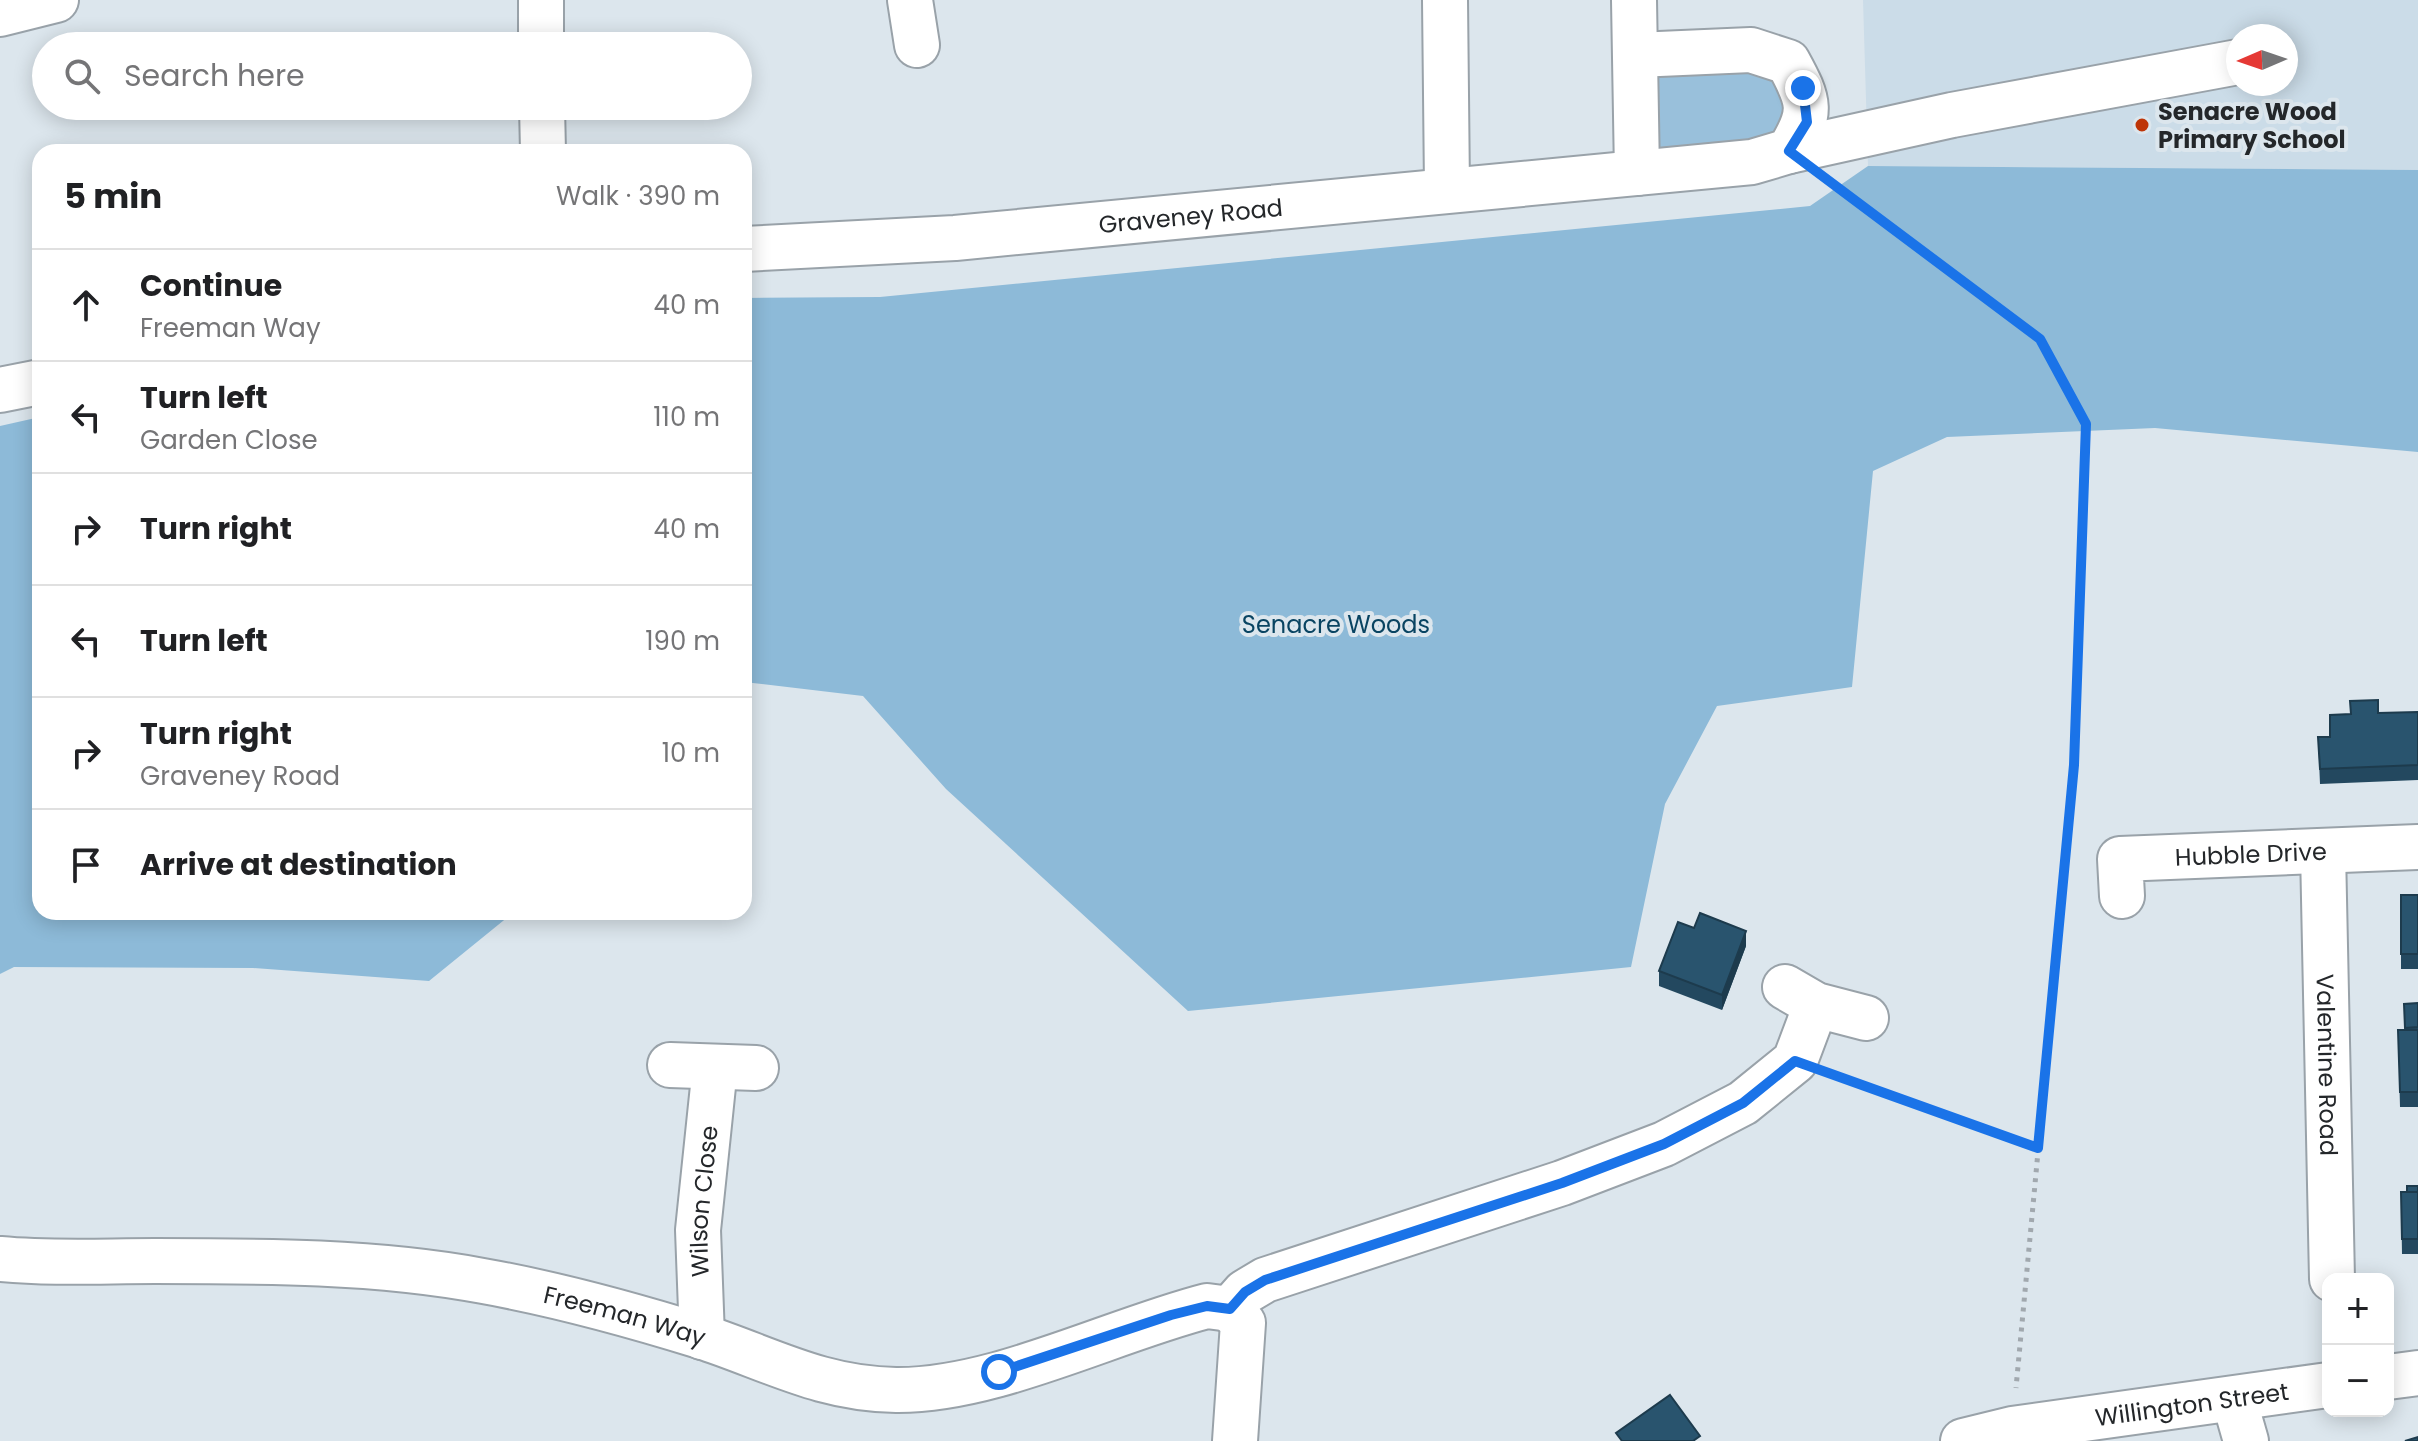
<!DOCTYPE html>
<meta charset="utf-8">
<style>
body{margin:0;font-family:Poppins,sans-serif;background:#f6f6f6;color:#202124}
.controls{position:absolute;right:24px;bottom:24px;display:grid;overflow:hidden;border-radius:16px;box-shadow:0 4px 20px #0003}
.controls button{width:72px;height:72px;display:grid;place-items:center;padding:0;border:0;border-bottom:2px solid #e0e0e0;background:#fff;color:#202124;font:40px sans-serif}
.compass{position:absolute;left:2226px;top:24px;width:72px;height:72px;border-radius:50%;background:#fff;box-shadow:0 4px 20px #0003;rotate:268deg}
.stop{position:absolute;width:24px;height:24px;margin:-18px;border:6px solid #1a73e8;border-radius:50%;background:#fff}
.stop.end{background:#1a73e8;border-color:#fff;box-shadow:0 2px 8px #0008}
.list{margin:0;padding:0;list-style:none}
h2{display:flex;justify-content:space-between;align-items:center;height:104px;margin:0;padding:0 32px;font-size:34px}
h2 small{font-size:26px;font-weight:400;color:#757577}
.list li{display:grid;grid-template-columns:52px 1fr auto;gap:24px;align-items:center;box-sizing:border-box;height:112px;padding:0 32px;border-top:2px solid #e0e0e0}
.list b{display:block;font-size:30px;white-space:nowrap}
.list p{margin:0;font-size:26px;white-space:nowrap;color:#757577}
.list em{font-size:26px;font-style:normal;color:#757577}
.icon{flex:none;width:44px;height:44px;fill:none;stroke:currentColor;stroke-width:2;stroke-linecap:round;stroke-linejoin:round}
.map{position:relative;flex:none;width:2418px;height:1441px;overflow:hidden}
.search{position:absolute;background:#fff;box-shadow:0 4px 20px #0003;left:32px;top:32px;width:720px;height:88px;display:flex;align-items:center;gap:20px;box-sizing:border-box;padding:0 28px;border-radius:44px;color:#757577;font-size:30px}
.panel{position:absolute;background:#fff;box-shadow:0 4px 20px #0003;left:32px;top:144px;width:720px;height:776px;border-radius:24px}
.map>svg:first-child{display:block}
.built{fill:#cbdce8;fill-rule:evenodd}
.green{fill:#99c0db}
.forest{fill:#8dbad8}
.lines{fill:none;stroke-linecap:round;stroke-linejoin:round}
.minor-casing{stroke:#99a2a9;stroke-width:48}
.path{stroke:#a1a8ae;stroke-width:5;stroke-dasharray:4 6;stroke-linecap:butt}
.minor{stroke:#fff;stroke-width:44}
.wall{fill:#23485f}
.shaded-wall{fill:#1d3b4d}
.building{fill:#29546e;stroke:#1d3b4d;stroke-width:2}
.route{stroke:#1a73e8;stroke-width:10}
.poi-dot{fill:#be3507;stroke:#dce6ed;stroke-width:3}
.labels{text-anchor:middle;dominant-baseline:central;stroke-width:8;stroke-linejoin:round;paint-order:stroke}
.poi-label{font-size:24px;font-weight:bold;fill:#24272a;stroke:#dce6ed;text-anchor:start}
.street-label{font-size:24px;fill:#24272a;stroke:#dce6ed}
.park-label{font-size:24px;fill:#094462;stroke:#dce6ed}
</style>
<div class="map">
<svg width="2418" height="1441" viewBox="0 0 2418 1441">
<rect width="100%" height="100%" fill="#dce6ed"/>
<path class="built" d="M1863,0H2418V170L1868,166ZM2238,36H2286V84H2238Z"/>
<path class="green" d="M1636,55L1788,62L1789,151L1637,173Z"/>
<path class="forest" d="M1868,166L2418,170V452L2155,428L1947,437L1873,471L1852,687L1717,706L1665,804L1631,967L1188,1011L946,789L863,696L744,682V298L880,297L1810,206Z
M40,417V912H514L429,981L253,968L14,967L0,974V426Z"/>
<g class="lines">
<g class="minor-casing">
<g id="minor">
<path d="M541,0V46"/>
<path d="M910,0L917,45"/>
<path d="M1445,0L1447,188"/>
<path d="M1634,0L1637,173"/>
<path d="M0,14L56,0"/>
<path d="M542,106L543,152"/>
<path d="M1789,151L1952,115L2238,62"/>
<path id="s1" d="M744,249L955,238L1752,162L1789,151C1813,112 1810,102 1788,62L1751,50L1636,55"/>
<path d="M0,390L40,382"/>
<path id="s2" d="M2323,851L2332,1279"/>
<path id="s3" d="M2122,896L2120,859L2418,847"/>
<path d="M1785,987L1816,1005L1866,1018"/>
<path d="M670,1065L756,1068"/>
<path id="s4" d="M0,1259C51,1264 104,1261 155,1261C263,1261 377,1261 483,1281C556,1294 629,1314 700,1336C768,1358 820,1389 896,1390C994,1391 1110,1331 1207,1306L1230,1309"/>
<path d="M1230,1309L1245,1292L1265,1280L1562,1183L1664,1144L1743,1103L1795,1061L1816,1005"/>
<path d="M1230,1309L1243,1323L1235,1441"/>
<path id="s5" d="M702,1337L698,1230L715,1067"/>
<path d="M2388,1377L2418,1373"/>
<path d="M2234,1399L2246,1441"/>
<path id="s6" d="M1963,1441L2012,1429L2328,1385"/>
</g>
</g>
<path class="path" d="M1834,185L2040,339L2086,424L2074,765L2016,1388
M1833,1075L2038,1148"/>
<use href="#minor" class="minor"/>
</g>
<path class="wall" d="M2418,712V780L2320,784L2318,737H2330L2378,713Z
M2401,895H2418V969H2401Z
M1746,946L1722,1010L1659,986V971Z
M2418,1003V1107H2400L2398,1030H2405L2404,1004Z
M2418,1186V1254H2402L2401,1192H2407Z"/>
<path class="shaded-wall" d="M1746,931V946L1722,1010V995Z"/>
<path class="building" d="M2378,700V713L2418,712V765L2320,769L2318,737H2330V715L2351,714L2350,701Z
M2401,895H2418V954H2401Z
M1700,913L1746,931L1722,995L1659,971L1678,922L1694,928Z
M2418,1003V1027L2405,1028L2404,1004Z
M2398,1030H2418V1092H2400Z
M2407,1186H2418V1192H2407Z
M2401,1192H2418V1239H2402Z
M1670,1395L1700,1436L1693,1441H1622L1616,1433Z
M2418,1437V1441H2405Z"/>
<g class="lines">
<path class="route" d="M999,1372L1171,1315L1207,1306L1230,1309L1245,1292L1265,1280L1562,1183L1664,1144L1743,1103L1795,1061L2038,1148L2074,765L2086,424L2040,339L1789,151L1807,122L1803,88"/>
</g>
<circle class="poi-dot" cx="2142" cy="125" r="8"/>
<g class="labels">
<g class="poi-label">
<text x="2158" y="111">Senacre Wood<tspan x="2158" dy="28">Primary School</tspan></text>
</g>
<g class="street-label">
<text stroke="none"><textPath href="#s1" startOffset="448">Graveney Road</textPath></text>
<text stroke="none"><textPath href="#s3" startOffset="168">Hubble Drive</textPath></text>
<text stroke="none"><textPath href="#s2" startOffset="214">Valentine Road</textPath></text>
<text stroke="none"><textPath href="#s5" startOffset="136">Wilson Close</textPath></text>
<text stroke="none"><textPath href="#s4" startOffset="630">Freeman Way</textPath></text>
<text stroke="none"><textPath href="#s6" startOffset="232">Willington Street</textPath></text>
</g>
<g class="park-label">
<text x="1336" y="624">Senacre Woods</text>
</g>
</g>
</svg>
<div class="controls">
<button>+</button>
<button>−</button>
</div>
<svg class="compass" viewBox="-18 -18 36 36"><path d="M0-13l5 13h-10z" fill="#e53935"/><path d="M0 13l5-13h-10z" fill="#757577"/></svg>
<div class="stop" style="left:999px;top:1372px"></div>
<div class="stop end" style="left:1803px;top:88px"></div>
<div class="search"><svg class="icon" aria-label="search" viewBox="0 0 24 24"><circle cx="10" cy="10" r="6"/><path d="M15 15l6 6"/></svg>Search here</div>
<section class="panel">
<h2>5 min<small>Walk · 390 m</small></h2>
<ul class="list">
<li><svg class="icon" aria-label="ahead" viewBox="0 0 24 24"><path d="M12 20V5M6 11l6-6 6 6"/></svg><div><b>Continue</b><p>Freeman Way</p></div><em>40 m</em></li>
<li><svg class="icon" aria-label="left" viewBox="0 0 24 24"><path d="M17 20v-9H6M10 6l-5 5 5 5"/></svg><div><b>Turn left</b><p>Garden Close</p></div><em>110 m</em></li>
<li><svg class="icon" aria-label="right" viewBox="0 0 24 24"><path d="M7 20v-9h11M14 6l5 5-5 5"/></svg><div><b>Turn right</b></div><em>40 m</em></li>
<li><svg class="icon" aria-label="left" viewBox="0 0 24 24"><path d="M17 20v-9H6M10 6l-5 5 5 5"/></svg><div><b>Turn left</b></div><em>190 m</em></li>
<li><svg class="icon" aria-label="right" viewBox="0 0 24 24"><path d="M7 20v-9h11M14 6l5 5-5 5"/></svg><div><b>Turn right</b><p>Graveney Road</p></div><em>10 m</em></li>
<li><svg class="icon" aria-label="arrive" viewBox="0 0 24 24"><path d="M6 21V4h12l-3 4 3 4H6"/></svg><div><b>Arrive at destination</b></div></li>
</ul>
</section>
</div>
